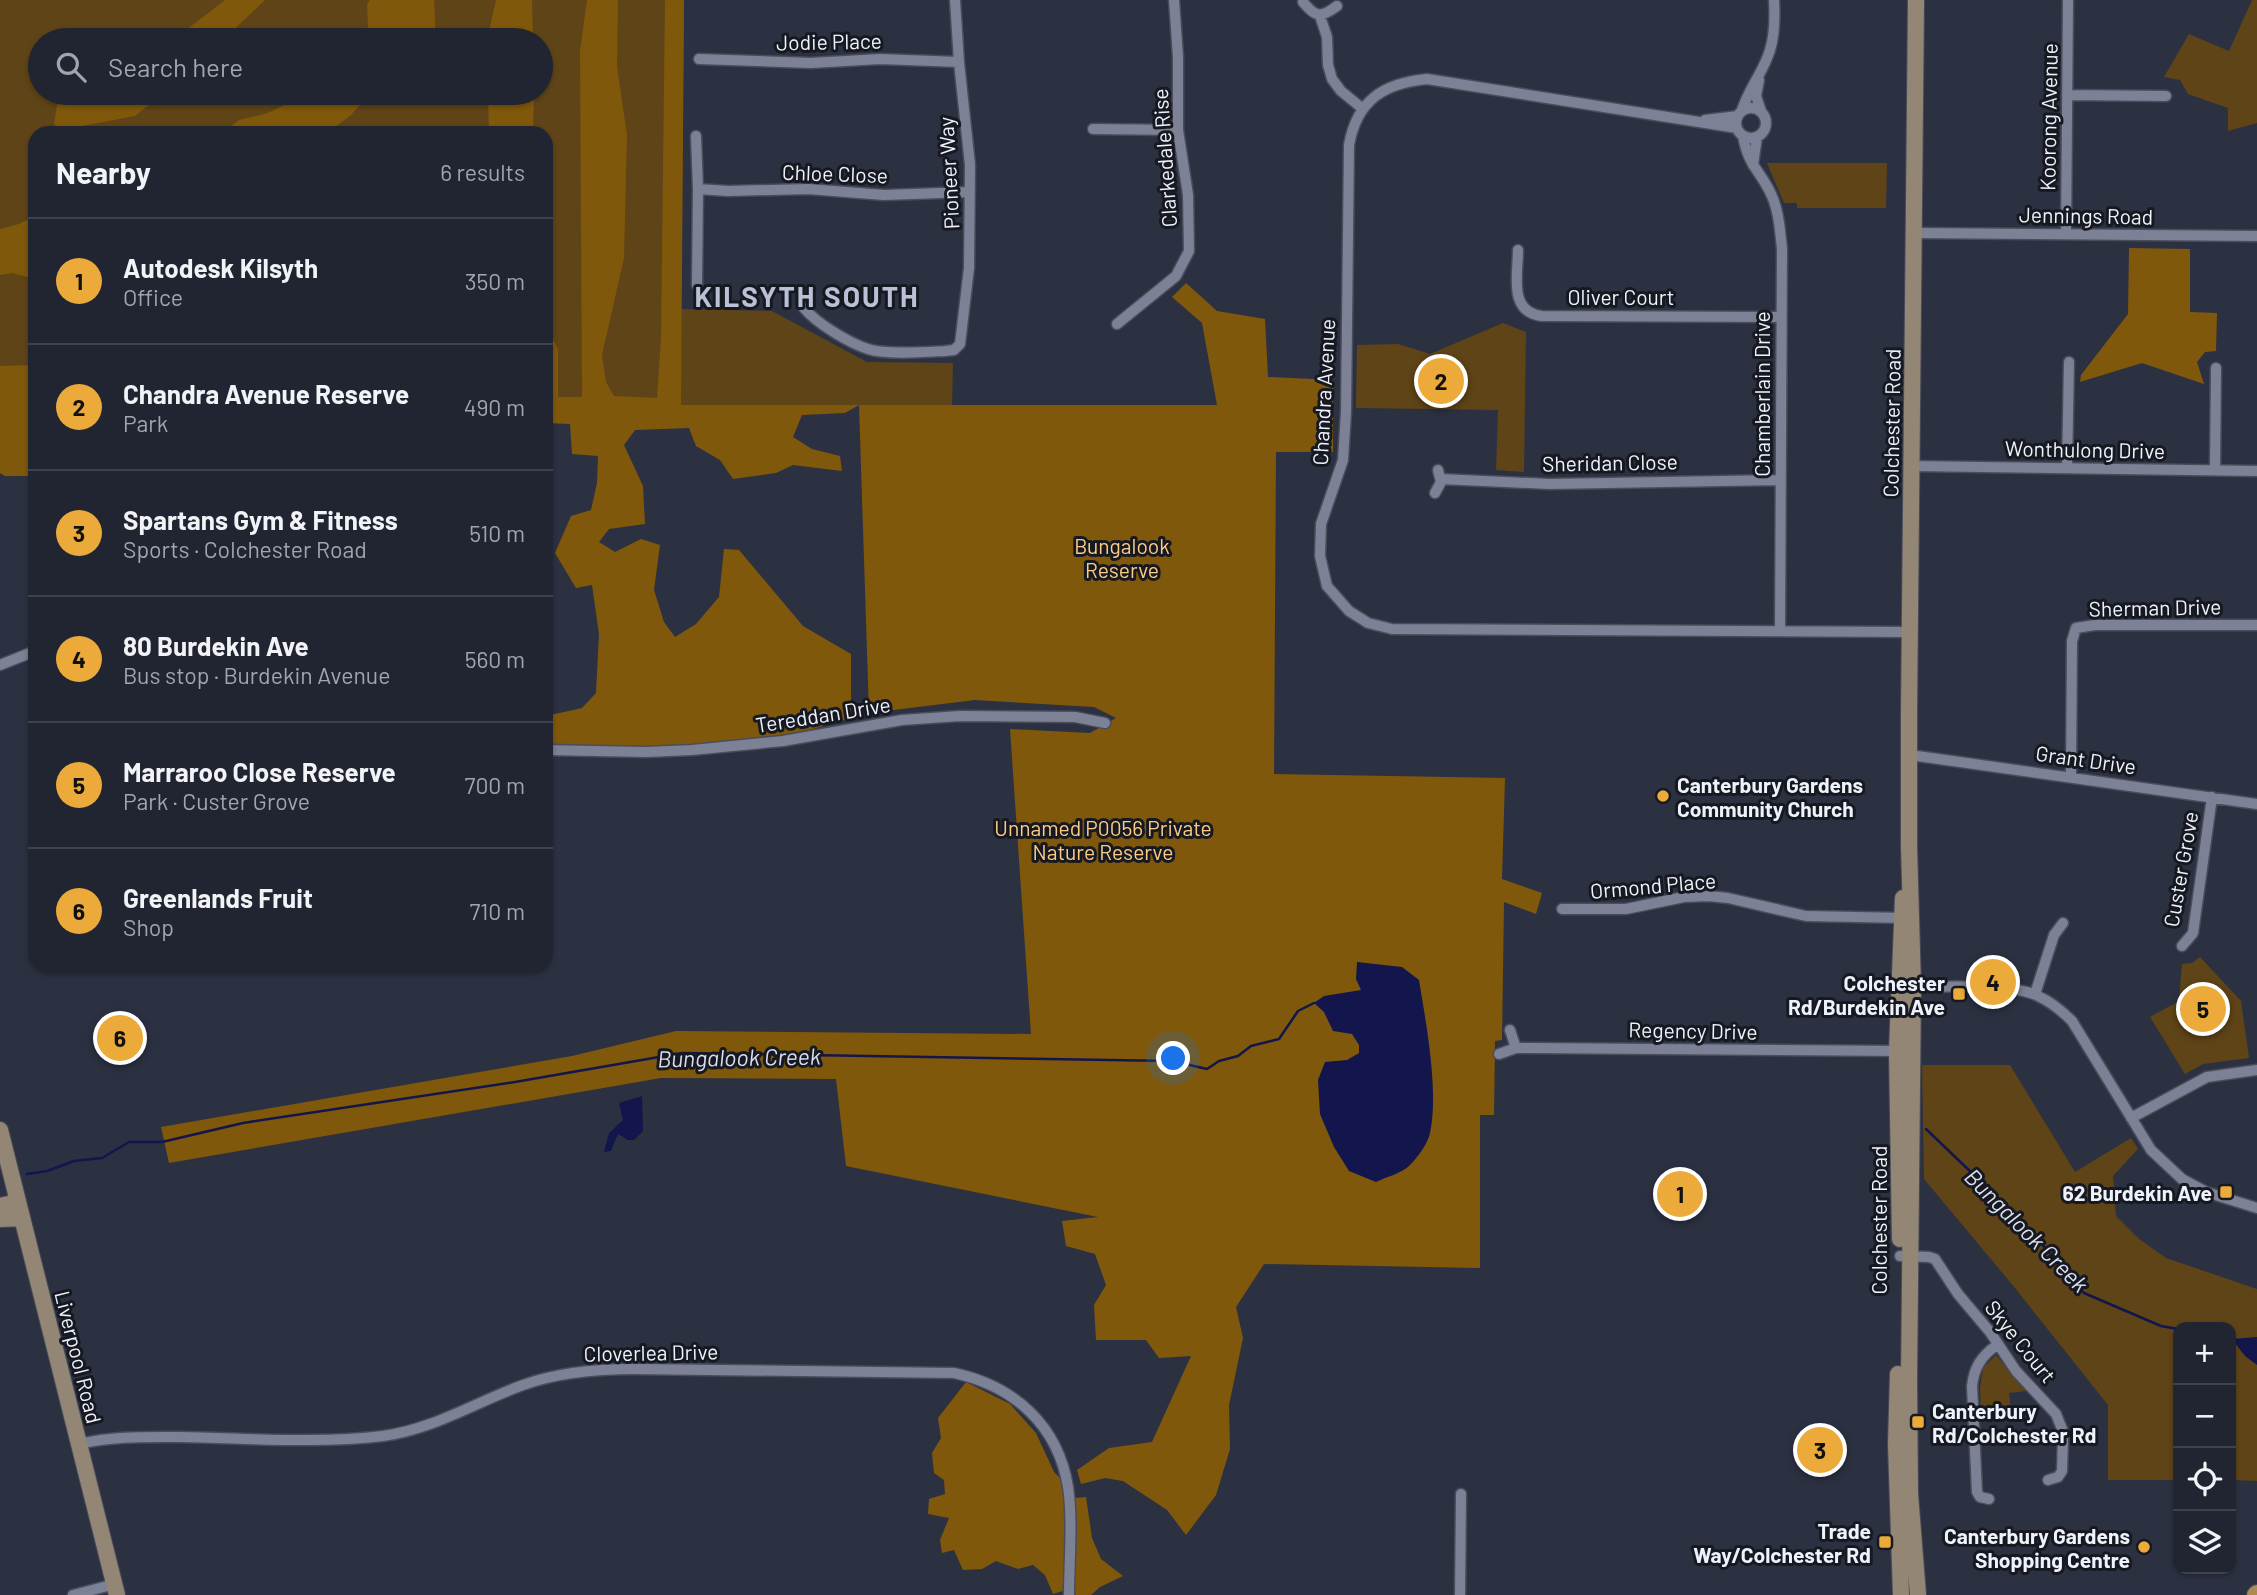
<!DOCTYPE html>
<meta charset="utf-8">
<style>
body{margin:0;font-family:Barlow,sans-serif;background:#292d3a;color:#f1f3f6}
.controls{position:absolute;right:21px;bottom:21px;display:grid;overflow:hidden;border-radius:14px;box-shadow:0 2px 5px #0004}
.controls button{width:63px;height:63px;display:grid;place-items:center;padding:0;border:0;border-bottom:2px solid #3e424d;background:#212532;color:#f1f3f6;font:35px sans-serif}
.you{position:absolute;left:1174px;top:1059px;width:24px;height:24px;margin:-18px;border:5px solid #fff;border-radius:50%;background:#1a73e8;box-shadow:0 0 0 10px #1a73e833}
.badge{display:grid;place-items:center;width:46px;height:46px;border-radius:50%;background:#ebaa39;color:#111;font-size:23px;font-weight:700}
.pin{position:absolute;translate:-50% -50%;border:4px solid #fff;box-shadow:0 2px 7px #0006}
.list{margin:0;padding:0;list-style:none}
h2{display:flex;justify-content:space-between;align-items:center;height:91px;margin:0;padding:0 28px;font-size:30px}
h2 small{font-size:23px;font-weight:400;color:#a2a5ac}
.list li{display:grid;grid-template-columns:46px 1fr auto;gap:21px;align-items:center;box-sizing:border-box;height:126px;padding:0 28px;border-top:2px solid #3e424d}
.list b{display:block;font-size:26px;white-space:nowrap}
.list p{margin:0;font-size:23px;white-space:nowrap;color:#a2a5ac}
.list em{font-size:23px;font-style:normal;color:#a2a5ac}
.icon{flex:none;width:38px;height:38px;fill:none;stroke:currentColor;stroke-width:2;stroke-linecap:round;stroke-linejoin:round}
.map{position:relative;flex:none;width:2257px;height:1595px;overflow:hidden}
.search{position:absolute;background:#212532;box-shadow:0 2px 5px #0004;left:28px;top:28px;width:525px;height:77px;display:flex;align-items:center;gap:18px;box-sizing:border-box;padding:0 24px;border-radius:38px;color:#a2a5ac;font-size:26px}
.panel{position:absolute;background:#212532;box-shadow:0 2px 5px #0004;left:28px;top:126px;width:525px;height:847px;border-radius:21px}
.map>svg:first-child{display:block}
.green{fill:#5f4417;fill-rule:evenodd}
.forest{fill:#80580b}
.water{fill:#12164c}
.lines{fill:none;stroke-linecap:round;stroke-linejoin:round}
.stream{stroke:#12164c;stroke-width:2.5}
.street-casing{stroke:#494c5b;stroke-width:13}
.secondary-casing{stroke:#494c5b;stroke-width:18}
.primary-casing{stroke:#494c5b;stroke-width:20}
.street{stroke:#7c8195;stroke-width:10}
.secondary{stroke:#948674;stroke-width:16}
.primary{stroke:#ab8a54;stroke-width:18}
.poi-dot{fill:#ebaa39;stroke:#171921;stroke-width:2.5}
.labels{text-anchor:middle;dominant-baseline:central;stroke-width:6;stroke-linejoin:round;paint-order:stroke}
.street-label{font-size:21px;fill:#eef2fd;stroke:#171921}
.park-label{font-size:21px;fill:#fccc86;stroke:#171921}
.poi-label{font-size:21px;font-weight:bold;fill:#eef2fd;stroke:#171921;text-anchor:end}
.water-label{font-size:23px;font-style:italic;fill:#d8def0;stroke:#171921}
.district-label{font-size:28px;font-weight:bold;letter-spacing:2px;fill:#bac0d6;stroke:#171921}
</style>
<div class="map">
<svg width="2257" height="1595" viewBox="0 0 2257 1595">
<rect width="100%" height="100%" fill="#2c3142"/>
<path class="green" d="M0,0H684L681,309L772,311L867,362L953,363L952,405H681L546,409V133H35V404L0,399ZM40,40H541V93H40Z
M2252,0H2257V123L2228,131V108L2188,94L2180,80L2164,77L2189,34L2229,51Z
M1767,163H1887L1886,208H1797V203H1784Z
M1503,323L1526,332L1524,472L1496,470L1498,410L1356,408L1357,345L1398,344L1430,354Z
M2200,957L2241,1001L2249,1058L2203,1064L2185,1074L2150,1017L2179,1001L2182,964L2192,963Z
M1922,1065H2010L2075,1172L2131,1138L2138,1149L2113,1176L2116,1216L2139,1239L2166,1258L2257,1289V1481L2231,1480V1327H2178V1480H2108V1405L2015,1288L1924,1179Z
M1996,1355L2026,1391L2009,1393L2011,1410L1981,1411L1980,1388L1983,1368Z"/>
<path class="forest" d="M225,0H265L223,40H173Z
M370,0H434L436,40H350L363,33L368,27L367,4Z
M496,0H532L533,40H487Z
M587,0H618L617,67L627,135L624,258L602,355L606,382L614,396L657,398L661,338L665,0H684L681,405H1217L1202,323L1172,297L1186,283L1217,311L1265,319L1268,377L1333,380V452H1276L1274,774L1505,778L1502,879L1542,893L1536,914L1504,902L1502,1040L1495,1041L1494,1115H1480V1268L1264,1264L1236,1307L1243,1338L1229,1405L1230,1449L1216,1495L1186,1535L1167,1510L1123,1481L1105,1478L1081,1484L1077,1470L1109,1448L1152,1442L1191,1356L1159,1358L1146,1340H1096L1094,1305L1106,1285L1095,1254L1066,1246L1062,1221L1098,1217L846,1166L836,1079L661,1078L169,1163L161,1127L572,1056L676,1031L1031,1034L1010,729L1090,733L1116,718L1094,707L975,700L869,713L859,405L845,413L802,415L793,437L812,449L840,456L842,471L793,465L776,473L733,479L720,460L696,446L689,428L635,430L624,445L643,486L645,524L609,529L599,542L615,552L641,539L660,545L654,590L664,622L675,637L696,624L719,597L724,549L739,550L803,626L851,654V718L792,735L706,746L616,748L564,746L546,744V716L582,708L596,693L599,634L592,585L576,588L555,553L571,516L591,510L597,483L598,456L572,454L570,424L546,423V321L558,350V397H582L580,51Z
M59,93H163L135,116L61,130L54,124Z
M303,93H382L366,98L351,115L327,133H222L239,120L268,113L296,99Z
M488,93H534L533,133H489Z
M35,216V279L12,273L0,275V229L19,224Z
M2129,248L2190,249V312L2217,313L2216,351L2205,352L2197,362L2204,384L2142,363L2080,382L2081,375L2128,314Z
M35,365V476H5L0,473V366Z
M966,1382L1010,1404L1036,1433L1054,1472L1061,1479L1065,1499L1086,1497L1092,1538L1101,1559L1123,1576L1100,1587L1091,1595H1076L1072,1588L1053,1594L1045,1575L1033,1565L1018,1569L996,1561L982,1569L963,1570L954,1550L942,1553L940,1540L949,1518L928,1514L929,1499L945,1494L944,1480L934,1473L932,1453L941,1438L938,1418Z"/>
<path class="water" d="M1357,962L1402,967L1419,980C1426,1023 1439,1091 1430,1133C1428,1143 1418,1157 1410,1165C1403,1173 1386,1177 1376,1182L1349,1171L1334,1147L1320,1114L1318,1080L1325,1062L1347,1060L1359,1053V1045L1352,1034L1333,1031L1324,1012L1314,1003L1324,996L1361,990L1356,979Z
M642,1096L643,1131L634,1140H628L618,1134L611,1151L604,1152L609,1133L623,1120L619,1103Z
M2257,1337V1365L2245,1356L2232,1339Z"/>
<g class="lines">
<path class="stream" d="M1926,1129L1996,1196L2049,1252L2084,1293L2161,1326L2178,1329
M27,1174L47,1171L74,1161L102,1158L129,1142H162L243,1123L515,1082L682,1053L1172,1061L1207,1069L1219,1061L1238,1056L1251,1046L1279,1039L1298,1011L1314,1003"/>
<g class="street-casing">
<path id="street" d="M1303,2C1316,18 1321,18 1337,6
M1320,16L1327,37L1328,65L1332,79L1341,91L1363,109
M699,59L811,63L880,59L959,62
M1759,80L1756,96L1761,111
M2067,95L2166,96
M1736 123a15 15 0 1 1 30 0a15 15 0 1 1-30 0Z
M1742,110C1749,88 1764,71 1770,50C1775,34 1775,17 1774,0
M1705,120L1738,116
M1737,128L1427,79C1384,83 1357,100 1349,145L1346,412L1343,460L1321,524L1320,556L1327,586L1349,611L1368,623L1392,629L1910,632
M1093,129L1178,130
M696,136L698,189L697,285
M1743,136C1748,166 1760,170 1771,194C1779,211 1780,231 1782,249L1780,630
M1753,165L1757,137
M698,189L728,191L808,189L884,195L970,192
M1915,233L2257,236
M2066,234L2068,0
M1518,250C1518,275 1508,312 1542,316L1781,317
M804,308C816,323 849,343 868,349C886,355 925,352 945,351L954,350L960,344L969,268L970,165L959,62L955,0
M1117,324L1176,276L1189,251L1188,195L1178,130V57L1174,0
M1912,466L2257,471
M2067,468L2069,362
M2215,470L2216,368
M1441,479L1549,484L1780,480
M1435,493L1441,482L1438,470
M0,665L35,651
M546,750L646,752L692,750L783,741L902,720L960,716L1075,717L1105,723
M1910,755L2257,804
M2071,776L2072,641L2076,628L2095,625H2257
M1562,909H1626L1684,897L1708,896L1728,898L1806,916L1906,918
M2182,946L2193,933L2212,797
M1909,987C1940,987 2012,983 2038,996C2051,1002 2062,1011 2072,1021L2151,1150L2182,1179L2206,1192L2257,1208
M2035,994L2054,935L2063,923
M1510,1030L1516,1048
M1499,1054L1516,1048H1532L1901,1051
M2131,1118L2207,1077L2257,1070
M1900,1256L1929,1257L1935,1259L1958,1294L1990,1332L2016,1371L2056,1414L2062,1429L2063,1439L2062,1471L2058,1477L2048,1480
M79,1444C113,1436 146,1437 180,1437C247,1438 317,1444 383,1436C434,1429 476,1402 523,1385C559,1372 596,1369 634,1369L954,1373C1014,1386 1058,1425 1068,1487C1073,1522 1069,1560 1069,1595
M1989,1499L1980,1497L1977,1492L1972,1386C1974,1368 1981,1356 1997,1345
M73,1595L115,1584
M1460,1595L1461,1494"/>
</g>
<g class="secondary-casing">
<path id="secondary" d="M1916,0L1909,713V846L1913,987L1909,1381L1910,1494L1918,1595
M0,1130L117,1595
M0,1206L18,1202
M0,1219L22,1218
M1900,1239L1897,1051L1903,898
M1898,1374L1896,1444L1901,1595"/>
</g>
<g class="primary-casing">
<path id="primary" d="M2256,1595L2257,1594"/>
</g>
<use href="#street" class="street"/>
<use href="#secondary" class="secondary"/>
<use href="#primary" class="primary"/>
</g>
<g class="poi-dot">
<circle cx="1663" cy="796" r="7"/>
<rect x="1952" y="987" width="14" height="14" rx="3.5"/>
<rect x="2219" y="1185" width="14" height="14" rx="3.5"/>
<rect x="1911" y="1415" width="14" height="14" rx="3.5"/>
<rect x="1878" y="1535" width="14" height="14" rx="3.5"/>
<circle cx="2144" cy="1547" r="7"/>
</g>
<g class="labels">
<g class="street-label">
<text transform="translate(829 41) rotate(-1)">Jodie Place</text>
<text transform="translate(2048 117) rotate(-89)">Koorong Avenue</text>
<text transform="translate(1164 158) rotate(-94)">Clarkedale Rise</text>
<text transform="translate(835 173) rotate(2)">Chloe Close</text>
<text transform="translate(948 173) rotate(-93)">Pioneer Way</text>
<text transform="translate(2086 215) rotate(1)">Jennings Road</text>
<text x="1621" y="296">Oliver Court</text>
<text transform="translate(1323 392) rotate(-87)">Chandra Avenue</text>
<text transform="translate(1761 394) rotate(-90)">Chamberlain Drive</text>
<text transform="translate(1891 423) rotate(-89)">Colchester Road</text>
<text transform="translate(2085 449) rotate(1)">Wonthulong Drive</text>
<text transform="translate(1610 462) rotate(-1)">Sheridan Close</text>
<text transform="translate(2155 607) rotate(-1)">Sherman Drive</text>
<text transform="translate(823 714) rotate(-9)">Tereddan Drive</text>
<text transform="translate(2086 759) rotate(8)">Grant Drive</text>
<text transform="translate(2180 869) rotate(-80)">Custer Grove</text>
<text transform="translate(1653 885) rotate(-5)">Ormond Place</text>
<text transform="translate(1693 1030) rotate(1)">Regency Drive</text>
<text transform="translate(1878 1220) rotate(-90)">Colchester Road</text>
<text transform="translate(2021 1341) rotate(51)">Skye Court</text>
<text transform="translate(651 1352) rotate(-1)">Cloverlea Drive</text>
<text transform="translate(79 1357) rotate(76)">Liverpool Road</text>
</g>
<g class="park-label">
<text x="1122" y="545">Bungalook<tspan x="1122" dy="24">Reserve</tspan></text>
<text x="1103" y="827">Unnamed P0056 Private<tspan x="1103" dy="24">Nature Reserve</tspan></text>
</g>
<g class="poi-label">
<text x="1677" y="784" text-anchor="start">Canterbury Gardens<tspan x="1677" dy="24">Community Church</tspan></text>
<text x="1945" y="982">Colchester<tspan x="1945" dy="24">Rd/Burdekin Ave</tspan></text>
<text x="2212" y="1192">62 Burdekin Ave</text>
<text x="1932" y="1410" text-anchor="start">Canterbury<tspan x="1932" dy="24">Rd/Colchester Rd</tspan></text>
<text x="1871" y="1530">Trade<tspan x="1871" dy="24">Way/Colchester Rd</tspan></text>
<text x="2130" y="1535">Canterbury Gardens<tspan x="2130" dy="24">Shopping Centre</tspan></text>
</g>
<g class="water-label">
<text transform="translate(739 1057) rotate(-1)">Bungalook Creek</text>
<text transform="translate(2027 1230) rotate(45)">Bungalook Creek</text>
</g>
<g class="district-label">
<text x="807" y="296">KILSYTH SOUTH</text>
</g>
</g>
</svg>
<div class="controls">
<button>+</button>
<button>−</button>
<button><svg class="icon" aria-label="locate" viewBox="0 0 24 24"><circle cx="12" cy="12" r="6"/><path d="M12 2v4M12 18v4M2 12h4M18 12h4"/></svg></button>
<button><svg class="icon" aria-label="layers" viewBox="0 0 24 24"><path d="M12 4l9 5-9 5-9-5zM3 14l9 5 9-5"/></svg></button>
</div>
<div class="you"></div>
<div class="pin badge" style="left:1680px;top:1194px">1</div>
<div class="pin badge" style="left:1441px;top:381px">2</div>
<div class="pin badge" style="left:1820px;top:1450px">3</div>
<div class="pin badge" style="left:1993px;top:982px">4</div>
<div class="pin badge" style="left:2203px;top:1009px">5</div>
<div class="pin badge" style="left:120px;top:1038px">6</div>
<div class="search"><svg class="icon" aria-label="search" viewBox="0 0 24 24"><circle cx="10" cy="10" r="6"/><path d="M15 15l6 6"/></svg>Search here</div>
<section class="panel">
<h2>Nearby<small>6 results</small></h2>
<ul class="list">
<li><span class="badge">1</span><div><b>Autodesk Kilsyth</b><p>Office</p></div><em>350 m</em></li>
<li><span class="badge">2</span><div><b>Chandra Avenue Reserve</b><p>Park</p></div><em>490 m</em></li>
<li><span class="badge">3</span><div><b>Spartans Gym &amp; Fitness</b><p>Sports · Colchester Road</p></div><em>510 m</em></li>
<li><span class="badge">4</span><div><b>80 Burdekin Ave</b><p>Bus stop · Burdekin Avenue</p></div><em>560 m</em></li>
<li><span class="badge">5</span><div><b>Marraroo Close Reserve</b><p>Park · Custer Grove</p></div><em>700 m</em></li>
<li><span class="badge">6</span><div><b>Greenlands Fruit</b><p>Shop</p></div><em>710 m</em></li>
</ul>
</section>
</div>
